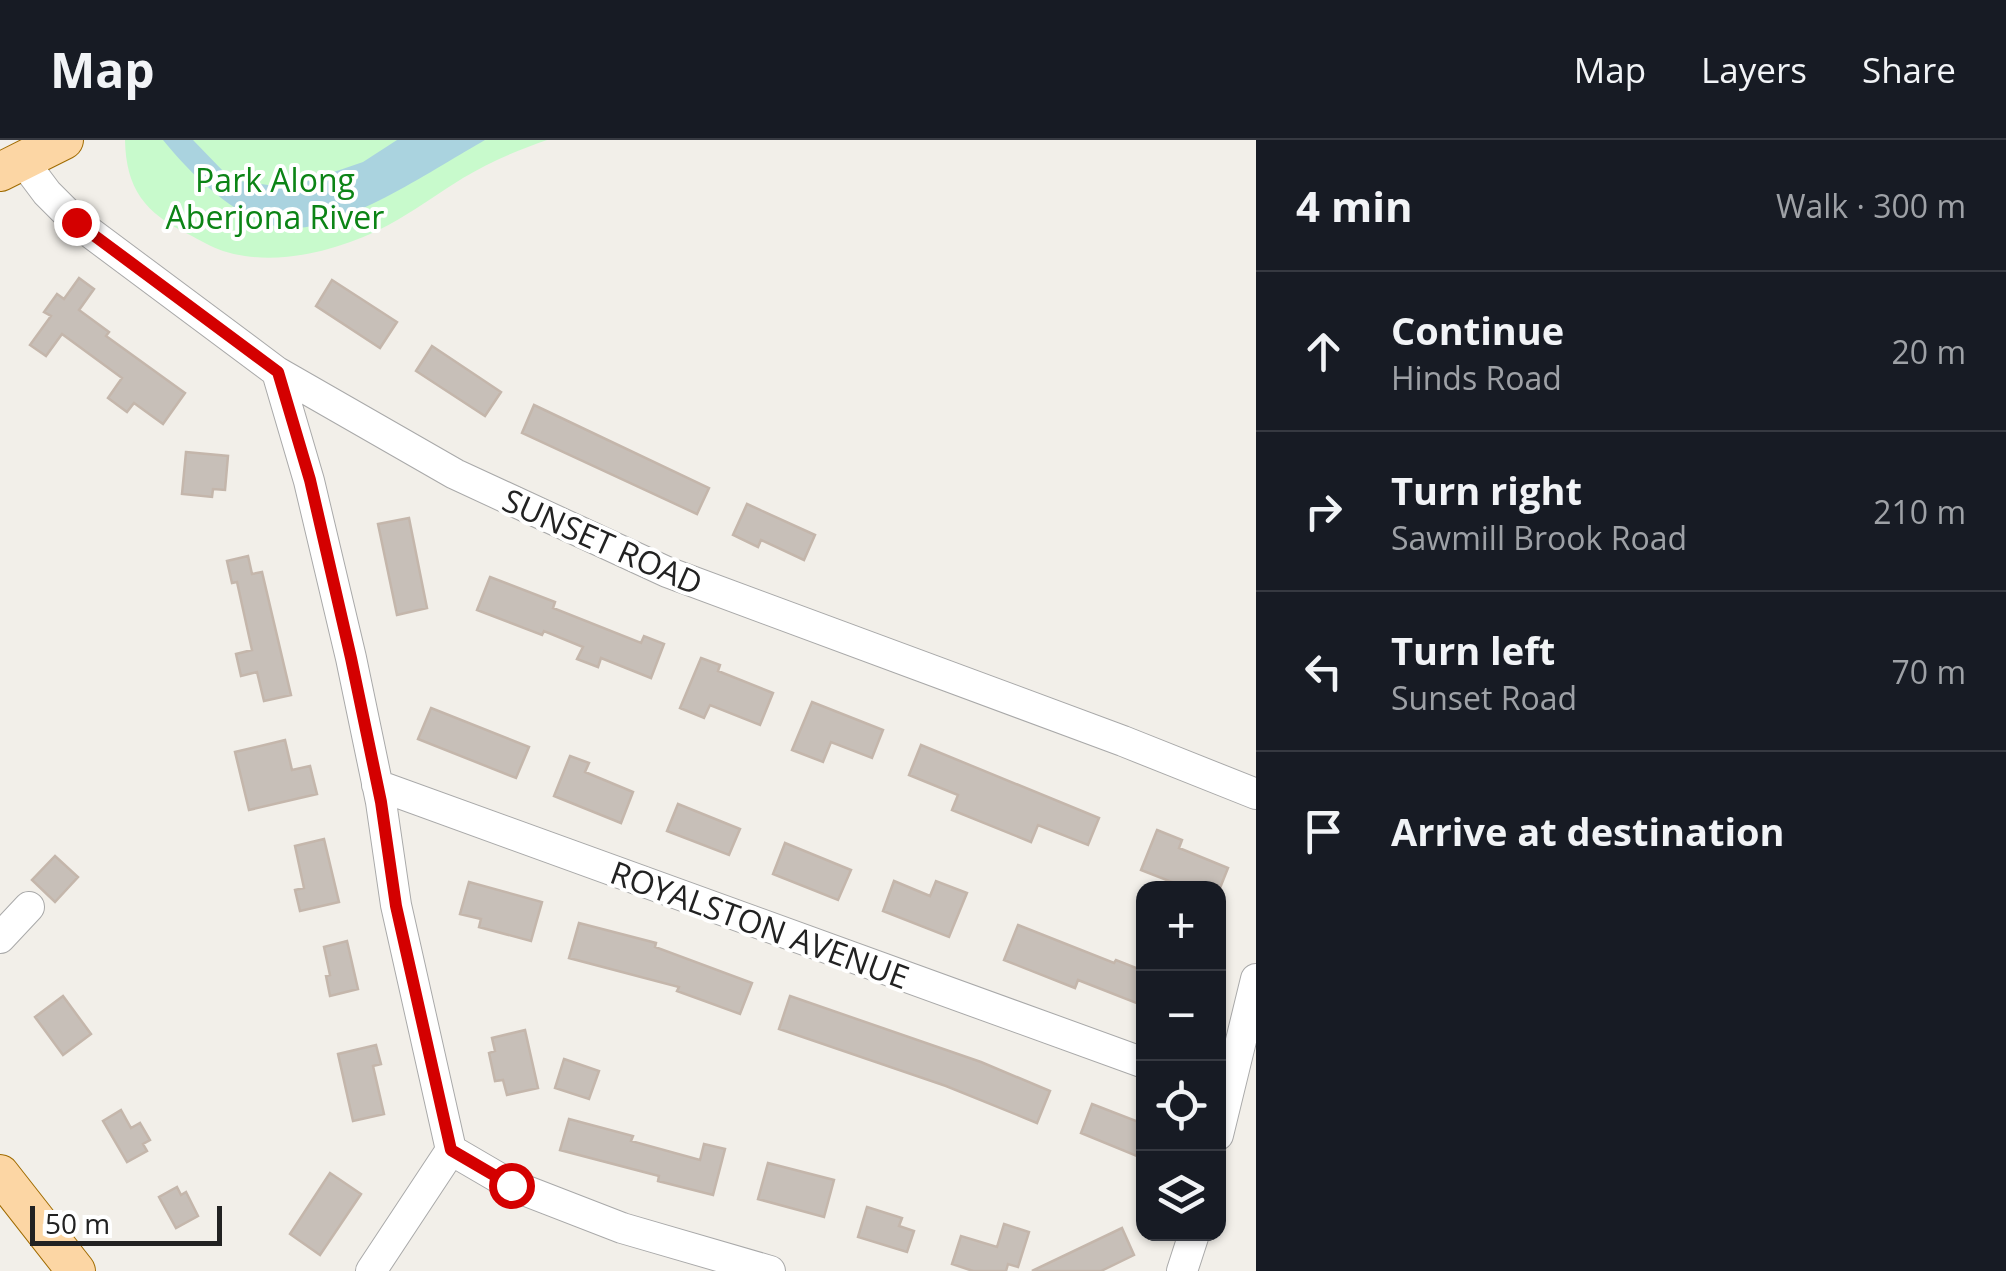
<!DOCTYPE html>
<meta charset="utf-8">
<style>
body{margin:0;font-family:"Open Sans",sans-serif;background:#242831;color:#f1f3f6}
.controls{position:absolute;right:30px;bottom:30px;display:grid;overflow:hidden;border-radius:20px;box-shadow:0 2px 8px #0004}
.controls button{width:90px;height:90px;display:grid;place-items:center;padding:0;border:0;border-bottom:2px solid #363941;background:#171b24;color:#f1f3f6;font:50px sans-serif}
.scale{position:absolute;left:30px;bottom:25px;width:192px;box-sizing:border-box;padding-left:10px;border:5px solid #222;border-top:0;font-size:28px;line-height:35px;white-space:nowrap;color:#222;-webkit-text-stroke:8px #fff;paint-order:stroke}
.stop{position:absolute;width:30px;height:30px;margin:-22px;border:8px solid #d40000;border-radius:50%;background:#fff}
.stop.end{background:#d40000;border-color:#fff;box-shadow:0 2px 10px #0008}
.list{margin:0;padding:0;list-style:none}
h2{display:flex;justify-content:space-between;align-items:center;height:130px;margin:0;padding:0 40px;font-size:42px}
h2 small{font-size:32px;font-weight:400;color:#9ea1a6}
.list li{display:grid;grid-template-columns:65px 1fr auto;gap:30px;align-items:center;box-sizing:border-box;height:160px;padding:0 40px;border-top:2px solid #363941}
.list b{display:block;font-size:38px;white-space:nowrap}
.list p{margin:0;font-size:32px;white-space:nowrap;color:#9ea1a6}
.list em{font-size:32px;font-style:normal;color:#9ea1a6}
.icon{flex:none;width:55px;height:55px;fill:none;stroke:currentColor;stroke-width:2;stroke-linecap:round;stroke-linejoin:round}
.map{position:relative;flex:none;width:1256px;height:1131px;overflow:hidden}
header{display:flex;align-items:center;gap:60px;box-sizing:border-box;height:140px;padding:0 50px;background:#171b24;border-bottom:2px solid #363941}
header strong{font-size:48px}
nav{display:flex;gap:55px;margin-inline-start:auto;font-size:35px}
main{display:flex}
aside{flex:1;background:#171b24}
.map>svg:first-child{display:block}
.park{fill:#c8facc}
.water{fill:#aad3df}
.building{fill:#c7bfb8;stroke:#c4b6ab;stroke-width:2.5}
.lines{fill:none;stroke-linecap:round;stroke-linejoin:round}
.minor-casing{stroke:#a9a9a9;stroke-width:32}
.major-casing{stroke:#a06b00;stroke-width:40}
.minor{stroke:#fff;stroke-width:30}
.major{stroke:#fcd6a4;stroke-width:38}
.route{stroke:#d40000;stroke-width:12}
.labels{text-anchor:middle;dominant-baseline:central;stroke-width:8;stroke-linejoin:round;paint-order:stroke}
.park-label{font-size:32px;fill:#0c8416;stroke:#fff}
.street-label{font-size:32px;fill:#222;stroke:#fff}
</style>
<header>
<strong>Map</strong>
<nav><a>Map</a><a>Layers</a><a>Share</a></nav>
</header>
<main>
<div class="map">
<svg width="1256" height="1131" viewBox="0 0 1256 1131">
<rect width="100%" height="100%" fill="#f2efe9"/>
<path class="park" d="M125,0H547C518,10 490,22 463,38C442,51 421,66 399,79C350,108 279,129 223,111C211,107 200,100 188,94C145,73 126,49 125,0Z"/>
<path class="water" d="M163,0H193L223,31L240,41L275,46L296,45L363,22L397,0H485C437,27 349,87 295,88C246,90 192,36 163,0Z"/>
<path class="building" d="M79,138L94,149L79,170L109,192L106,196L185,253L163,284L134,263L127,272L108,258L122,238L62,194L46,216L30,205L51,176L44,172L57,154L64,159Z
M332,140L397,182L380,208L316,166Z
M432,206L501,252L485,276L416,231Z
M534,265L709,348L697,374L522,293Z
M186,312L228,316L225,350L213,349L212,357L182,354Z
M747,364L815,395L804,420L761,400L758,407L733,395Z
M409,378L427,468L397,475L378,384Z
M248,416L252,434L262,432L291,555L264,561L257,532L241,536L236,514L252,510L237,442L232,443L227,421Z
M490,437L555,462L553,468L641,503L644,496L664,504L651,538L601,518L598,527L577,519L583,507L544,491L542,495L477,470Z
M701,518L720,525L718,531L773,553L760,585L710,565L704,578L680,568Z
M812,562L883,590L872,618L831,602L823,622L792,610Z
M431,568L529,607L516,638L418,599Z
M285,600L292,630L310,626L317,654L249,670L235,612Z
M921,605L1099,678L1088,705L1038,685L1031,702L952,670L958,655L909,635Z
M570,616L589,623L585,632L633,652L621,683L554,656Z
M678,664L740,689L729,715L667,691Z
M1157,690L1182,700L1179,708L1228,728L1220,748H1187L1141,730Z
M324,699L339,762L300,771L295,750L304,748L295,706Z
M785,703L851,730L838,760L773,734Z
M55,716L78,737L55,762L32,740Z
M894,741L930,756L936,741L967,753L949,797L883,771Z
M469,742L542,762L531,801L479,787L481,779L460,774Z
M579,783L656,803L655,807L752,843L740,874L677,851L679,847L569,818Z
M1018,785L1114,823L1116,820L1144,831V866L1078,840L1075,848L1004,820Z
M347,801L358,849L330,856L326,836L330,835L324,807Z
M63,856L91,894L63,915L35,877Z
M790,856L981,922L1050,951L1037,983L946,946L779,889Z
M525,890L538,948L507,955L503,940L495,941L489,913L495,911L492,898Z
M376,905L381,924L373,926L384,974L353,981L338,914Z
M564,919L599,931L589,959L555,948Z
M1092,964L1144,984V1019L1081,993Z
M121,970L131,988L140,983L150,1000L143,1004L147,1011L127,1022L103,981Z
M569,979L633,996L631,1001L700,1020L704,1004L725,1009L713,1055L658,1041L659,1036L560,1010Z
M768,1023L834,1040L824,1077L758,1059Z
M330,1033L361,1054L320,1115L290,1094Z
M177,1047L181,1055L186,1052L198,1076L176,1088L159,1057Z
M867,1067L902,1078L899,1086L914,1091L907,1112L858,1097Z
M1004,1084L1029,1092L1018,1127L1008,1124L1006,1131H973L952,1124L961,1096L997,1107Z
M1122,1088L1134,1115L1101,1131H1032Z"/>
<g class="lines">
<g class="minor-casing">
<path id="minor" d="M23,21L47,53L76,82L277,232L455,334L667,432L1123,601L1256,654
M277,232L309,341L351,518L381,662L396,765L451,1010L371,1131
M377,645L1144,923
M0,798L29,767
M1218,995L1256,839
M451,1010L511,1045L622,1088L770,1131
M1182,1131L1194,1094"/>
</g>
<g class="major-casing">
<path id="major" d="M0,32L64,0
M0,1034L76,1131"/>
</g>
<use href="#minor" class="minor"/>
<use href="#major" class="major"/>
</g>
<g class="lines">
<path class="route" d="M76,82L278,232L310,340L351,518L381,662L396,766L451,1010L511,1045"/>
</g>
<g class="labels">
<g class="park-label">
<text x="275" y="39">Park Along<tspan x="275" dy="37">Aberjona River</tspan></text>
</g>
<g class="street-label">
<text transform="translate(603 401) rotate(24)">SUNSET ROAD</text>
<text transform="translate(760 784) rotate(20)">ROYALSTON AVENUE</text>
</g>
</g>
</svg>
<div class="controls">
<button>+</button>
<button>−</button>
<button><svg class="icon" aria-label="locate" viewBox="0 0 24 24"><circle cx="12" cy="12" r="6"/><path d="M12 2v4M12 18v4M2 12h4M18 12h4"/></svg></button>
<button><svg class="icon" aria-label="layers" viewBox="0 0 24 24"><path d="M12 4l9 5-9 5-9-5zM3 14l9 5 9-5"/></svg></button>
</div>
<div class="scale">50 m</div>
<div class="stop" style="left:511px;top:1045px"></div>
<div class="stop end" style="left:76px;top:82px"></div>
</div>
<aside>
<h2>4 min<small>Walk · 300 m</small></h2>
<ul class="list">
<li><svg class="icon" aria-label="ahead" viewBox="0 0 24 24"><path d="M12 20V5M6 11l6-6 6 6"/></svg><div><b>Continue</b><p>Hinds Road</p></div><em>20 m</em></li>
<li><svg class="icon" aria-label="right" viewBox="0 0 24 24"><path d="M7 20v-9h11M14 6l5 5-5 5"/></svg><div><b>Turn right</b><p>Sawmill Brook Road</p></div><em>210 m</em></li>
<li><svg class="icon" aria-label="left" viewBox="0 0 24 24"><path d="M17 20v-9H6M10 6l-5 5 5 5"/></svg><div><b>Turn left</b><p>Sunset Road</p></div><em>70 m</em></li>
<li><svg class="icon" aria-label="arrive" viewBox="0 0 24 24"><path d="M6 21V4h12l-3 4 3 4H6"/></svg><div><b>Arrive at destination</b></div></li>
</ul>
</aside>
</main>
